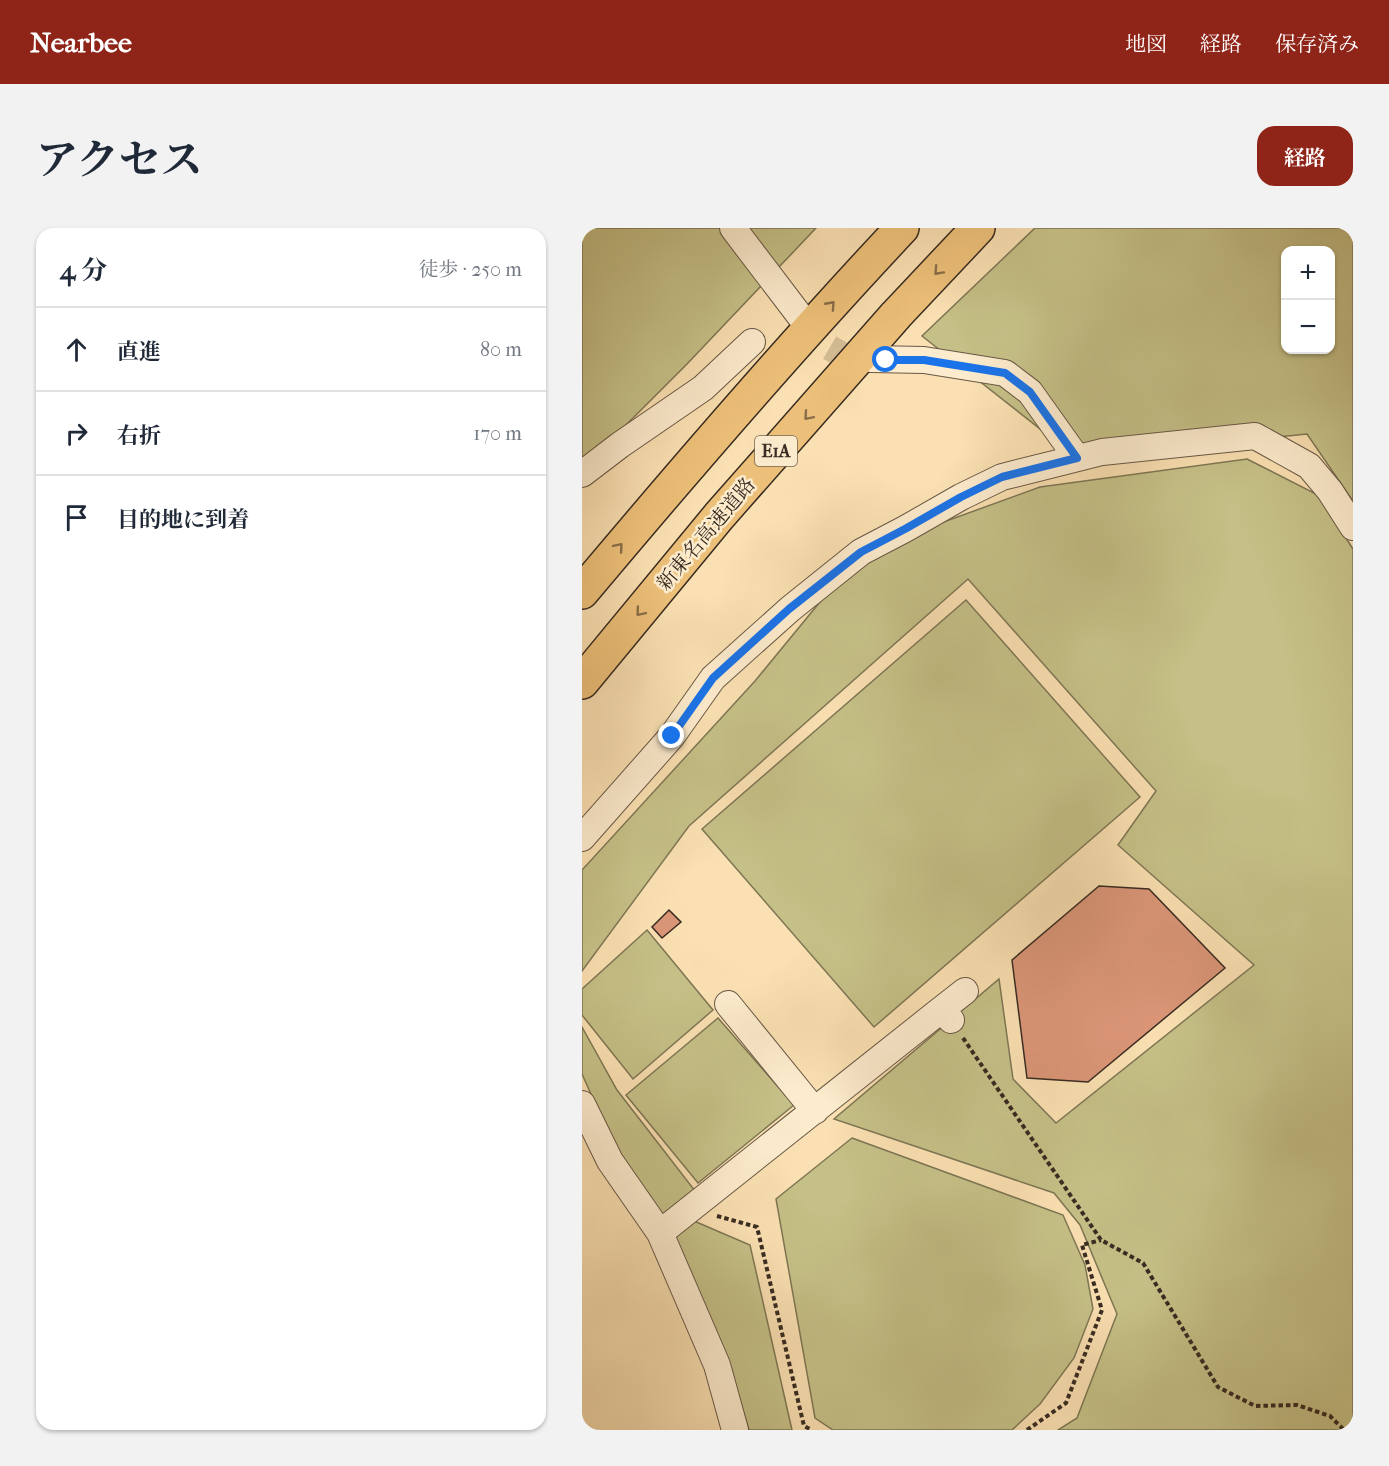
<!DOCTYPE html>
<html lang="ja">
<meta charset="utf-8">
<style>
body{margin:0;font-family:"IM FELL French Canon","Noto Serif JP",serif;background:#f2f2f3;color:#1f2937}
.controls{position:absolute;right:18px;top:18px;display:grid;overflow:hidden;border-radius:12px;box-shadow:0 2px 4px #0004}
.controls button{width:54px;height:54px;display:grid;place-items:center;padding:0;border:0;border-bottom:2px solid #e0e1e3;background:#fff;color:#1f2937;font:30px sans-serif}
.stop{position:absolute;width:18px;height:18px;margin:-14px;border:4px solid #1a73e8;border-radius:50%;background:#fff}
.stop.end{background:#1a73e8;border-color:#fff;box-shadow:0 2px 6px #0008}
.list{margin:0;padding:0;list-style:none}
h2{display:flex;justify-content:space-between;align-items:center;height:78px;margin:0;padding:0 24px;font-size:26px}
h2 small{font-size:20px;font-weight:400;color:#747a83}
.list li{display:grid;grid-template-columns:39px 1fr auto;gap:18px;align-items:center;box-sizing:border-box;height:84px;padding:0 24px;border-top:2px solid #e0e1e3}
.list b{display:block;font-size:22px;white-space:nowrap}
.list em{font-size:20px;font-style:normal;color:#747a83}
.icon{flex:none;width:33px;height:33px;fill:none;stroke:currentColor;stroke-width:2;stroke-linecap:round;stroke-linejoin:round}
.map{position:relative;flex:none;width:771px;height:1202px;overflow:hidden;border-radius:18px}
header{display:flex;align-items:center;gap:36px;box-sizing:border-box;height:84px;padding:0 30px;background:#8f2418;color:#fff}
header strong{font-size:28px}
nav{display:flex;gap:33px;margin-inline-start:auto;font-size:21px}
.intro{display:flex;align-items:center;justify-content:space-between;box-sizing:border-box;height:144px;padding:0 36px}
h1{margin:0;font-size:42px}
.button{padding:15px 27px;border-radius:18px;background:#8f2418;color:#fff;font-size:21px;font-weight:700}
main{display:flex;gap:36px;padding:0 36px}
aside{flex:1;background:#fff;border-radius:18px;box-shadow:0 2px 4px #0004}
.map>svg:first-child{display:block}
.green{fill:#c5c087;stroke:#7e7654;stroke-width:1.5;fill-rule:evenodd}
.building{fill:#db9678;stroke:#382b22;stroke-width:1.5}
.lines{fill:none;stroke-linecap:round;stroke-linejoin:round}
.minor-tunnel{stroke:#d3bc95;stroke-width:26;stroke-dasharray:26 13;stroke-linecap:butt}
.minor-casing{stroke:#685846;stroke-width:28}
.highway-casing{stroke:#382b22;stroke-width:36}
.path{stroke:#382b22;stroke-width:4;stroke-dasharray:4.5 3;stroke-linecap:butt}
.minor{stroke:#fcebcd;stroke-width:26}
.highway{stroke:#edc079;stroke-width:33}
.oneway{stroke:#896e49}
.route{stroke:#1a73e8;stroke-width:8}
.labels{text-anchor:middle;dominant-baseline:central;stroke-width:5;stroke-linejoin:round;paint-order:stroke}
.shield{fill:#fcebcd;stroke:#736555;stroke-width:1.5}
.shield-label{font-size:18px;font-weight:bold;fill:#382b22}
.street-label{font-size:20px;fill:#382b22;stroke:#fcebcd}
</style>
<header>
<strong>Nearbee</strong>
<nav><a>地図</a><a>経路</a><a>保存済み</a></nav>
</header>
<div class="intro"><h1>アクセス</h1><a class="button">経路</a></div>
<main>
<aside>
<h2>4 分<small>徒歩 · 250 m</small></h2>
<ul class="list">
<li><svg class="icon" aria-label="ahead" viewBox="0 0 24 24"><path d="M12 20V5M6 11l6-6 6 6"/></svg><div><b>直進</b></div><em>80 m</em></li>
<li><svg class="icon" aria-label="right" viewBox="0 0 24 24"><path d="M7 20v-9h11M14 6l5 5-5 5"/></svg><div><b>右折</b></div><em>170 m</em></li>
<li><svg class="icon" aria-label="arrive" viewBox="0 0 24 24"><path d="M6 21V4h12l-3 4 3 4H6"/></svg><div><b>目的地に到着</b></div></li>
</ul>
</aside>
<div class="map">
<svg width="771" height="1202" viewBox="0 0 771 1202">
<rect width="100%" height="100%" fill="#fae0b2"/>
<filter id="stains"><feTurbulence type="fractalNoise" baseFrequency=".00333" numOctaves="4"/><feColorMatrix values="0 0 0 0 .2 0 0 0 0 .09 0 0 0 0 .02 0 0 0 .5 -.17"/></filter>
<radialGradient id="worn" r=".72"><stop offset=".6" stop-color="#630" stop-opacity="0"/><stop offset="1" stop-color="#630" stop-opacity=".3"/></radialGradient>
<path class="green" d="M0,0H234L105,136L0,241Z
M453,0H771V273L725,206L495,230L340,108ZM704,22H748V122H704Z
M665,231L736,267L771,321V1202H476L495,1190L535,1086L498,997L472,965L252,891L417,751L431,851L474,895L672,737L536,617L574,563L386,351L107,598L0,743V642L173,453L279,324L458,259Z
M384,372L558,569L292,799L120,601Z
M65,702L131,782L51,851L0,787V761Z
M136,790L212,877L116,955L44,867Z
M0,799L35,862L117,968L80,996L36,927L0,846Z
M270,910L481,987L503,1037L511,1081L492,1130L458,1176L430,1202H251L233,1190L194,971Z
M112,993L168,1017L210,1202H167L147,1136L90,1010Z"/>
<path class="building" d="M517,658L567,661L643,740L506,854L445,850L430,732Z
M87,682L99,694L80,710L70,699Z"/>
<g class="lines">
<path class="minor-tunnel" d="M221,92L238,114L262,128L289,131"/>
<g class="minor-casing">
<path id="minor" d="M151,0L221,92
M289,131L342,132L423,145L448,164L495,230
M0,246L38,217L121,160L170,114
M0,610L90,508L131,450L208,381L279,324L323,301L379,269L420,249L520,224L673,208L727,238L748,263L771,299
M146,776L233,883
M360,781L383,763
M0,876L28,933L78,1005L135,1137L153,1202
M78,1005L360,781L369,792"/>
</g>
<g class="highway-casing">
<path id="highway" d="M0,364C104,240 209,118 320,0
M0,454L137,288L314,87L396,0"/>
</g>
<path class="path" d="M381,810L519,1012L561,1035L636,1159L673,1178L715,1177L748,1188L762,1202
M135,988L175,999L222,1198L230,1202
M445,1202L484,1175L520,1082L500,1017L519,1012"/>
<use href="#minor" class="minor"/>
<use href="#highway" class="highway"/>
</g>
<defs><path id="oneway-chevron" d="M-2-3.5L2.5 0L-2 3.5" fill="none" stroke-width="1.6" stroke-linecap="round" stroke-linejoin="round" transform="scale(1.5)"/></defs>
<g class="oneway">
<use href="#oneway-chevron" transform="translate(356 43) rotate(133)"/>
<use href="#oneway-chevron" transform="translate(249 77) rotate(-48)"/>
<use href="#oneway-chevron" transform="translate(226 188) rotate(131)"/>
<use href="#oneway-chevron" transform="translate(37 319) rotate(-50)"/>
<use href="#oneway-chevron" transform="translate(58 384) rotate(130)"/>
</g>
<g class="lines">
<path class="route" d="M90,508L131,450L207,381L279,324L323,301L379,269L420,249L495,230L448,164L423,145L342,132H304"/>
</g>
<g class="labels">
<rect class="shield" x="173" y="208" width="42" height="30" rx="4.5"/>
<g class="shield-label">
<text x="194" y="223">E1A</text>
</g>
<g class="street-label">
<text transform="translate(124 306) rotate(-50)">新東名高速道路</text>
</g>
</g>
<rect width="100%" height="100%" filter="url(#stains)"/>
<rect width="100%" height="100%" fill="url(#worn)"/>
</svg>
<div class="controls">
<button>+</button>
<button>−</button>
</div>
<div class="stop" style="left:304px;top:132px"></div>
<div class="stop end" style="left:90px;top:508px"></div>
</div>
</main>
